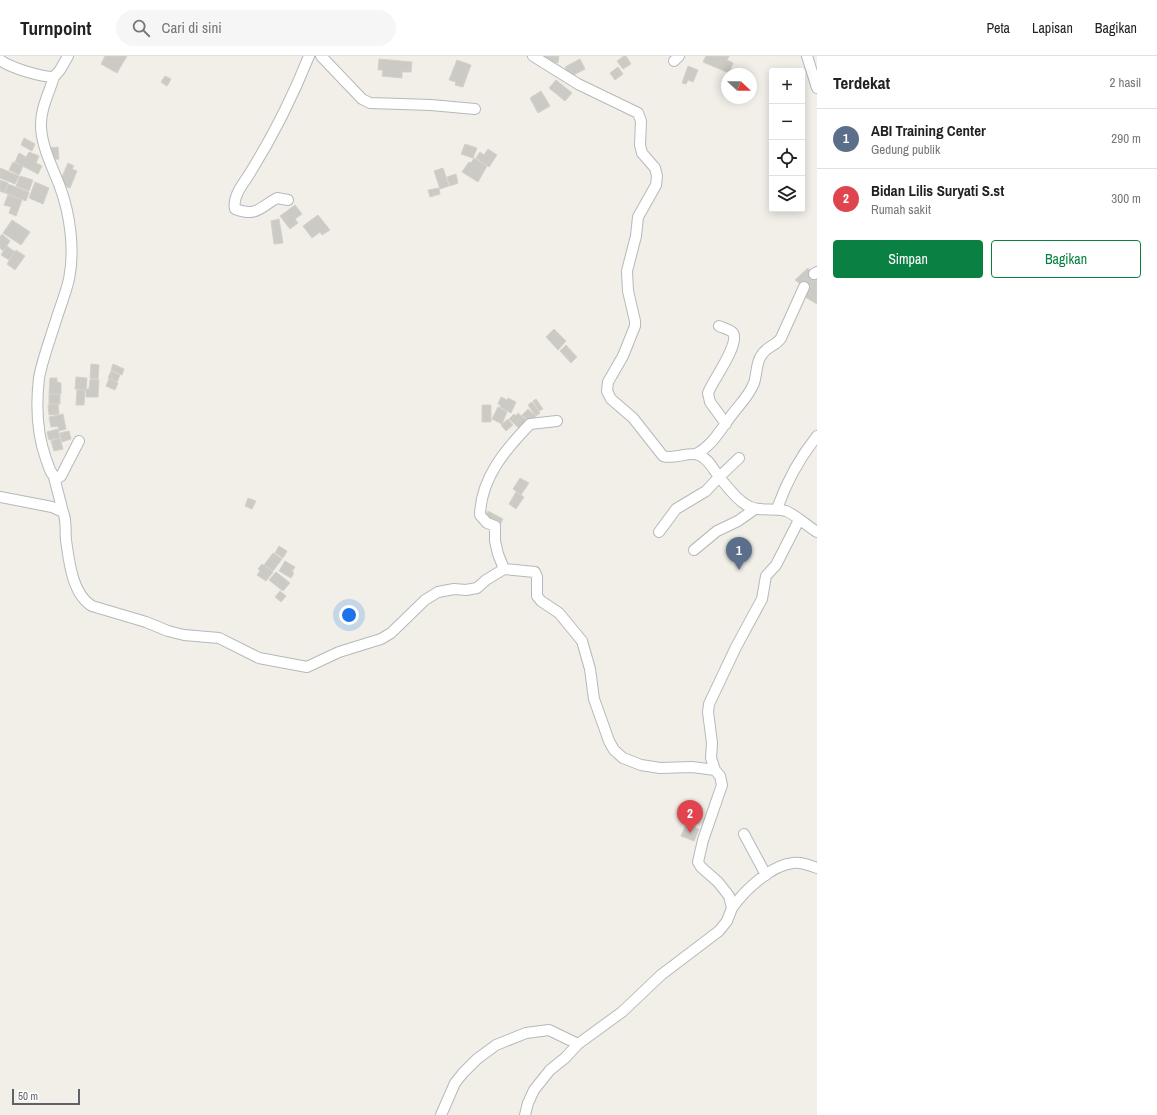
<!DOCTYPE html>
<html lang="id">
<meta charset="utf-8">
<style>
body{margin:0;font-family:"Archivo Narrow",sans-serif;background:#f6f6f6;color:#222}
.controls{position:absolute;right:12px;top:12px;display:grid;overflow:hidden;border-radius:4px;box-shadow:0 2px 10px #0003}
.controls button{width:36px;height:36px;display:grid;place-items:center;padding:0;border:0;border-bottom:1px solid #e0e0e0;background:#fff;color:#222;font:20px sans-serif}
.compass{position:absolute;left:721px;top:12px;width:36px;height:36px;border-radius:50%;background:#fff;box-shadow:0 2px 10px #0003;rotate:112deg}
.scale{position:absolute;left:12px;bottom:10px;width:68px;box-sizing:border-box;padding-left:4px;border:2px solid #5f6368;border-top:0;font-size:11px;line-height:14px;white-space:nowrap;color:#5f6368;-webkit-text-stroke:3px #fff;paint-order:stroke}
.you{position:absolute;left:349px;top:559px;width:14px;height:14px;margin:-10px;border:3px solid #fff;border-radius:50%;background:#1a73e8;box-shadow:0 0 0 6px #1a73e833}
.badge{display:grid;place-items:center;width:26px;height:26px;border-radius:50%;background:#0b8043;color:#fff;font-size:13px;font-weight:700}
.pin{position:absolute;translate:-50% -33px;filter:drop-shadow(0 1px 2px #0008)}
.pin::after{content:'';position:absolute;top:21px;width:14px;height:12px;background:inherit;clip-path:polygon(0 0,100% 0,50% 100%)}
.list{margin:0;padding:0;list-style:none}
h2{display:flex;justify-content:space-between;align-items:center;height:52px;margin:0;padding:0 16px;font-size:17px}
h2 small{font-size:13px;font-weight:400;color:#767676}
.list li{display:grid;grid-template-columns:26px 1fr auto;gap:12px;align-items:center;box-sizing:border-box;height:60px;padding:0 16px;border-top:1px solid #e0e0e0}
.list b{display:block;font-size:15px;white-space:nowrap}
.list p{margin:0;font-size:13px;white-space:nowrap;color:#767676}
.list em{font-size:13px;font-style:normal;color:#767676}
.actions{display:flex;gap:8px;padding:12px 16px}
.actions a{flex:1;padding:9px 0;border:1px solid #0b8043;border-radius:4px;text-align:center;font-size:14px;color:#0b8043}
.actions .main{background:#0b8043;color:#fff}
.icon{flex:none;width:22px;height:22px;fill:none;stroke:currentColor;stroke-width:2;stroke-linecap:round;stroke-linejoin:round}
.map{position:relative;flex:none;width:817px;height:1059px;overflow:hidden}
header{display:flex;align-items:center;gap:24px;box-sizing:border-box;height:56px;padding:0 20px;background:#fff;border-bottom:1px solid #e0e0e0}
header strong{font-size:19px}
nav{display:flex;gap:22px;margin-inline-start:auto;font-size:14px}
.search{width:280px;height:36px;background:#f6f6f6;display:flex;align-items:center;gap:10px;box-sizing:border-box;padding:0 14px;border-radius:22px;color:#767676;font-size:15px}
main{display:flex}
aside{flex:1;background:#fff}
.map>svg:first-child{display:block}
.building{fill:#cccac5;stroke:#d6d1c6}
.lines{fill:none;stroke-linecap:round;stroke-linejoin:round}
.minor-tunnel{stroke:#ccccc8;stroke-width:10;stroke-dasharray:10 5;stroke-linecap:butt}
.minor-casing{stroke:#b5b8bc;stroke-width:12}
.minor{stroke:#fff;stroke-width:10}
</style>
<header>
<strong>Turnpoint</strong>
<div class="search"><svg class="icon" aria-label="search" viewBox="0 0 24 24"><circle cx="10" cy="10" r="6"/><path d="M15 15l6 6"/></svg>Cari di sini</div>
<nav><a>Peta</a><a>Lapisan</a><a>Bagikan</a></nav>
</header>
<main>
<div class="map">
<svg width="817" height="1059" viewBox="0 0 817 1059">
<rect width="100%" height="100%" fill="#f1efe8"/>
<path class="building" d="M105,0H127L117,17L101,8Z
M544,0H559L558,7L544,6Z
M624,0H626L631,8L623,13L617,5Z
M706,0H729L727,4L733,7L729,17L703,6Z
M379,3L412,6L411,16H402V22L382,20L383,14H378Z
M580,3L585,13L570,21L565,11Z
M457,4L471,9L463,31L455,29L456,26L449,24Z
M688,10L698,14L693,26L688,24L686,28L682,27Z
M618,11L623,18L615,24L610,17Z
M165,20L171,23L167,30L161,26Z
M556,24L572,37L565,45L549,32Z
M541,35L550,50L538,57L530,42Z
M24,82L35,88L32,95L21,89Z
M465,88L477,92L473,102L461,98Z
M58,91L59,103L50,104L49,92Z
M488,93L497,99L489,111L476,102L480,96L484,99Z
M29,96L39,100L36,107L42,110L38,118L15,106L19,97L26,101Z
M474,102L487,110L478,126L462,116L469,106L471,107Z
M13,106L23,110L19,119L9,114Z
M68,107L74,110L72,113L77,115L70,132L59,128Z
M0,112L19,120L15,128L0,122Z
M443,112L449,130L440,133L434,115Z
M456,118L458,127L450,130L447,121Z
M20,120L33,124L29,135L16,130Z
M0,124L8,127L4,137L0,135Z
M35,126L49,132L43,148L29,142Z
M8,128L29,136L26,145L5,137Z
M439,132L440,138L430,141L428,134Z
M8,139L22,144L16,160L9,157L11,151L4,149Z
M295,149L302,158L295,163L298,167L290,173L280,160Z
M318,159L330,174L322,179L320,176L312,182L303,170Z
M279,163L283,187L274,188L271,165Z
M12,164L30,176L21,189L3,177Z
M2,178L10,185L3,195L0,192V181Z
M7,190L15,196L9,204L1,199Z
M16,194L25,200L15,214L7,208Z
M808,212L816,222L806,232L795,224Z
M817,219V248L805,241Z
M554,273L566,285L558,294L546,281Z
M566,289L577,301L571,307L560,295Z
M91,308L99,309L98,323L90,322Z
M113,308L124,313L122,319L111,314Z
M111,315L120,319L117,326L108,322Z
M76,321L87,322L86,334L75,333Z
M50,322H57V326L61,327V338H49Z
M90,323L99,324L98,341H86V333H89Z
M109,323L118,327L115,334L106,330Z
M77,334H85L84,349H76Z
M49,338H60V348H49Z
M501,341L507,344L508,342L516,346L511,357L500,351L501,349L498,348Z
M536,343L543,353L539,355L533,345Z
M532,346L540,357L536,360L528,349Z
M58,348L59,358L49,359L48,349Z
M482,349H491V366H482Z
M498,351L507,356L502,368L492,363Z
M528,353L536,360L531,367L522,359Z
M518,357L530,367L522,375L509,363L514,358L516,360Z
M63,358L66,373L59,375L58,370L51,371L49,361Z
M508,363L513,369L506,375L501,369Z
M58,373L60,382L49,384L47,376Z
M69,375L71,383L62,386L60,377Z
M60,382L63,393L54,395L51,385Z
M520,422L529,427L521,439L513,433Z
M516,436L524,441L516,453L509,448Z
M248,442L256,445L252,453L245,450Z
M488,455L503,463L499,471L484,463Z
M279,490L287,495L283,502L275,497Z
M273,497L282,503L273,515L264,509Z
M285,505L295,511L292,516L294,517L291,522L279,515Z
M262,508L273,516L266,525L257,519L260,515L258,513Z
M276,516L290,527L283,535L269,524Z
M280,535L286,540L281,546L275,541Z
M687,766L696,770L695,772L699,773L694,785L681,780Z"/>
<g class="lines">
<path class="minor-tunnel" d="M804,231L814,218"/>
<g class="minor-casing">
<path id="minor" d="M321,0L362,43L370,47L431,49L475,53
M533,0L578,28L638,57L641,65L640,89L642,97L655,112L657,120L656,129L638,161L636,180L627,215L628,235L635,265V270L623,300L608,326L607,335L611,343L633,362L663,400C674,404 689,395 699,399C709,403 713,413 719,421C727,430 735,442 745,448C757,457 773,451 786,455C794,458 809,471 817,476
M807,0L817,32
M0,4C11,12 41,21 54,21L60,14L68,0
M674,5L679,0
M54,21C49,37 40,54 41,71C42,92 53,112 60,131C70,158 75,194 69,223C66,236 61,249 57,261C51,281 43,301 39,322C36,348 37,378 46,403C49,410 50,420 58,422L61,420L79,385
M288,144L277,142C259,152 257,161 235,153C232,140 244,127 250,117C273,80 293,40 309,0
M814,218L817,216
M719,270C723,272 731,274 733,277C740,289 712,325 708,337L710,346L726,368
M696,398C712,390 721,373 731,360C739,349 749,340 754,327C757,318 756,307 761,300C765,291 776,290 781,282L804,231
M54,421L63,456
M0,441L52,451L63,456C67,465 65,475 66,484C69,505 72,538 92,550L146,566L168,575L184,579L219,582L259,602L307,611L339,596L381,583L391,577L425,544L438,536L454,533L466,534L477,532L486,524L504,513L535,516L537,521V540L541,545L559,557L582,585L590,613L594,643L609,685L614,694L623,702L641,709L660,712L692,711L715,714
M780,454L778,450C787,425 801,400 817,380
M659,476L676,453L706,435L719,421L739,402
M694,494L717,475L738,465L755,453
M504,513L498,498L495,485V470L487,467L480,459C481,422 505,394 530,368L557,365
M744,778L766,819
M732,852C744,835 771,809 793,807C801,806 809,809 817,812
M441,1059L455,1027L463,1017L477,1003L496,989L526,977L549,974L578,988
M525,1059L528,1047L534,1034L550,1014L565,1002L578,988L622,956L661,919L719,875L727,865L732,852L729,840L718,826L701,811L698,806L703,784L722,729L720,720L715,714L711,702L712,687L708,656L709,648L736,591L762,543L766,520L776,509L799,464"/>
</g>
<use href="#minor" class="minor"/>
</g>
</svg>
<div class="controls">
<button>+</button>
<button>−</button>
<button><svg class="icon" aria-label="locate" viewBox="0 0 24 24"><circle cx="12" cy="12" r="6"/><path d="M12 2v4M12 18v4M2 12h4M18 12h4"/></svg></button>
<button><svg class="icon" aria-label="layers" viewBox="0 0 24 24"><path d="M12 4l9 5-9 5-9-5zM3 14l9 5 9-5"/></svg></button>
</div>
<svg class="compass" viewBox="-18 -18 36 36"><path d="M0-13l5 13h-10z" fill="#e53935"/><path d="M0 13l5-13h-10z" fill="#767676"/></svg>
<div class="scale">50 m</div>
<div class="you"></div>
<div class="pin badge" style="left:739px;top:514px;background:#5c6f8a">1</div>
<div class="pin badge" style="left:690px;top:777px;background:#e0444e">2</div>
</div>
<aside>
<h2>Terdekat<small>2 hasil</small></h2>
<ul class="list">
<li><span class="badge" style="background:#5c6f8a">1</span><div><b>ABI Training Center</b><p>Gedung publik</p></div><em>290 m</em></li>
<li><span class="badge" style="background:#e0444e">2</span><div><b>Bidan Lilis Suryati S.st</b><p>Rumah sakit</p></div><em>300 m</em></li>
</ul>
<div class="actions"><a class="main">Simpan</a><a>Bagikan</a></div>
</aside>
</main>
